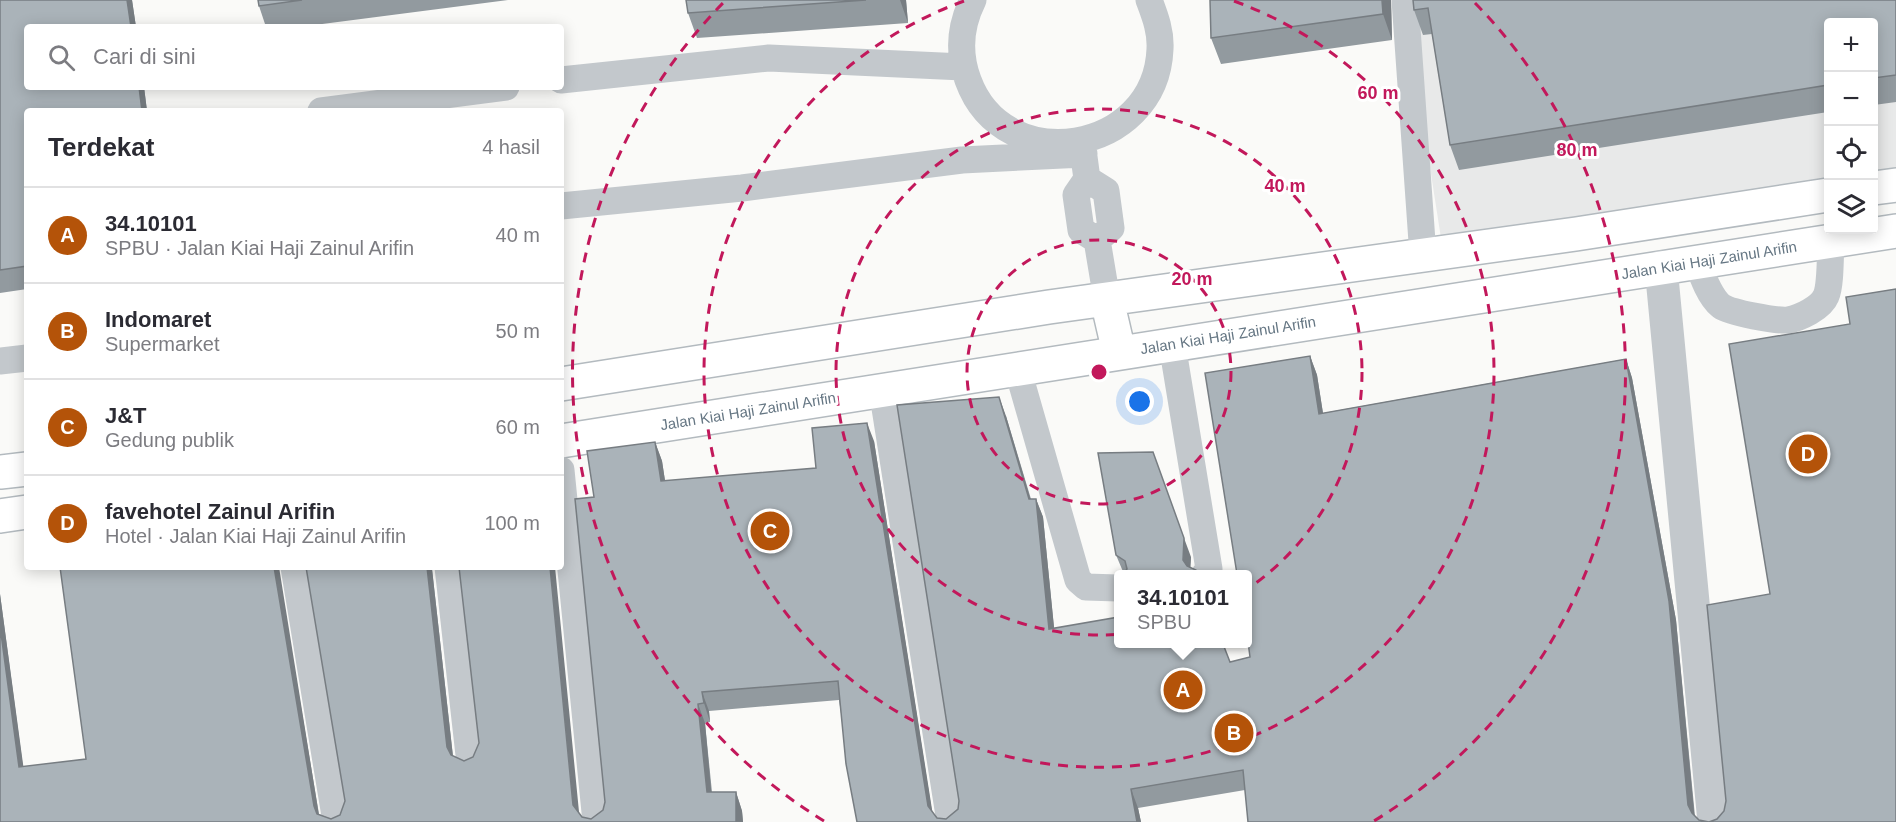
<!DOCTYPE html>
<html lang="id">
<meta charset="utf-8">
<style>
body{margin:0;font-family:Arial,sans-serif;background:#f2f2f3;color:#2b2b33}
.controls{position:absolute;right:18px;top:18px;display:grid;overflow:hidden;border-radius:6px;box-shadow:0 3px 15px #0003}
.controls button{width:54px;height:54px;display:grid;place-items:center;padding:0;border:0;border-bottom:2px solid #e1e1e2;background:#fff;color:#2b2b33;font:30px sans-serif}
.you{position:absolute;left:1140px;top:402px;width:21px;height:21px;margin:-15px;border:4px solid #fff;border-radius:50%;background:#1a73e8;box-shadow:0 0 0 9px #1a73e833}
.badge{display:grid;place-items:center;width:39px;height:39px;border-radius:50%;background:#b45309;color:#fff;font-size:20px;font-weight:700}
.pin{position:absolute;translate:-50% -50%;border:3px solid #fff;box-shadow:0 2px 6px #0006}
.popup{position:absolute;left:1114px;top:570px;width:138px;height:78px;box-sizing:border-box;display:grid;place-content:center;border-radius:6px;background:#fff;filter:drop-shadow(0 2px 4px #0005);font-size:20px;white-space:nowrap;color:#7c7c81}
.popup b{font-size:22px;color:#2b2b33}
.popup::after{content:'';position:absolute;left:50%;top:100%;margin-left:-12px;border:12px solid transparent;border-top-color:#fff}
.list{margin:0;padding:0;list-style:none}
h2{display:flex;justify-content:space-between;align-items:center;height:78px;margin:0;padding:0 24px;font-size:26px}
h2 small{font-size:20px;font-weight:400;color:#7c7c81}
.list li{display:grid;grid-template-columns:39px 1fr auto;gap:18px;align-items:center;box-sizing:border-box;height:96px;padding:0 24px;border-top:2px solid #e1e1e2}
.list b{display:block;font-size:22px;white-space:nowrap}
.list p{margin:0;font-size:20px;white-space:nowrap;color:#7c7c81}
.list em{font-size:20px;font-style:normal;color:#7c7c81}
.icon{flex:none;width:33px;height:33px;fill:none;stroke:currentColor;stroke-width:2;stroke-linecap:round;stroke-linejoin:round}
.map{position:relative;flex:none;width:1896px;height:822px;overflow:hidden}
.search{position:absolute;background:#fff;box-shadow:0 3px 15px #0003;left:24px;top:24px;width:540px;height:66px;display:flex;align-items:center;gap:15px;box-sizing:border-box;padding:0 21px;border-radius:6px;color:#7c7c81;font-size:22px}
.panel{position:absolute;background:#fff;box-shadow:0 3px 15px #0003;left:24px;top:108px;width:540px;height:462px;border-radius:6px}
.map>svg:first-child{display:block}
.built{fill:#e8e9e9}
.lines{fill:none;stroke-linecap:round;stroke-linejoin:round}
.secondary-casing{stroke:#b3babf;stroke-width:36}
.service{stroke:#c3c8cc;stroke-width:27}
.minor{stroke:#c3c8cc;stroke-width:33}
.secondary{stroke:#fff;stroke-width:33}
.wall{fill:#929a9f}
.shaded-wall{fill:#777d82}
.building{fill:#aab3b9;stroke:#777d82;stroke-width:1.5}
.ring{fill:none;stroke:#c2185b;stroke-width:3;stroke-dasharray:10 8}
.labels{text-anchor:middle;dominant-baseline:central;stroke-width:6;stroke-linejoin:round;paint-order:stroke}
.street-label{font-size:15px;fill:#657683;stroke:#fff}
.centre{fill:#c2185b;stroke:#fff;stroke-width:3}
.ring-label{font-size:18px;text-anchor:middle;font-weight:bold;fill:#c2185b;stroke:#fff;stroke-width:6;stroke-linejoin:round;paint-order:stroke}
</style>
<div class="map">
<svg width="1896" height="822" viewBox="0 0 1896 822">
<rect width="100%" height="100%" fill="#fafaf8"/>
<path class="built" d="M1404,0H1896V193L1874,197V22H1828V204L1445,264Z"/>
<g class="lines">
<g class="secondary-casing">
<path id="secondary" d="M1874,188L1896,185
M1107,300L1119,352
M561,384L1049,307L1576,234L1828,195
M561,441L1896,231
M0,472L27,469
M0,516L27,512"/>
</g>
<path class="service" d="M973,0C960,26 958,53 968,80C1004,179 1156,154 1160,49C1161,31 1155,16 1149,0
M1405,0L1423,256
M561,80L769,58L963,67
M321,111L506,87
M1082,142L1087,179L1076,195L1081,230L1097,240L1107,300
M1087,179L1106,191L1111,228L1097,240
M561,206L742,188L962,160L1084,154
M1697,261C1702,275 1709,296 1721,306C1731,313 1776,321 1788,320C1800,318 1821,308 1826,296C1831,285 1830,254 1831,241
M1172,344L1209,569V573L1205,574
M0,361L27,358
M1017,367L1078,580L1086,587L1118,588
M882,389L950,822
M561,470L596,822
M294,567L336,822
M448,567L470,764"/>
<path class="minor" d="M1661,267L1714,822"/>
<use href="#secondary" class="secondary"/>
</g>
<path class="wall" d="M0,0H132L136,27L27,87H144L147,111H27V289L0,293Z
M258,0H508L299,27H266L259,6Z
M686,0H906L908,23L697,38L688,13Z
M1391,0L1392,40L1221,64L1211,38Z
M1413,0H1896V102L1874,105V22H1828V112L1459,170L1450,145L1432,34L1423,35L1414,10Z
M1896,289V822H1248L1245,790L1138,808L1141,822H857L839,700L709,711L710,722L705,723L712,792H736L742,811L743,822H0V594L23,767L86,759L278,570L319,814L331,819L340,815L432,569L453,756L579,813L582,817L591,819L603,810L605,802L594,497L655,442L662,461L665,481L816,468L874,441L932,812L937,818L946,819L958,809L1006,416L1031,499H1036L1043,517L1054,628L1230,662L1250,657L1310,356L1317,375L1323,413L1626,359L1632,378L1676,620L1695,816L1699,820L1709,822L1717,819L1724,811L1770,594L1850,324Z
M1116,555L1191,557L1190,568L1124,574Z"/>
<path class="shaded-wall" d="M127,0H132L136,27H131Z
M900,0H906L908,23Z
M1382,0H1391L1392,40L1383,14Z
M139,87H144L147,111H142Z
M1310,356L1317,375L1326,433L1319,414Z
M1626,359L1632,378L1676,620L1695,822L1688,805Z
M999,397L1006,416L1036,518L1029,499Z
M867,423L874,441L934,822L928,806Z
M655,442L662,461L668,500L661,481Z
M1036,499L1043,517L1056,647L1049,629Z
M1184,538L1191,557L1190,574L1183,560Z
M274,567H279L320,822L314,806Z
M427,567H433L432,569L454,766L447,747Z
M550,567H555L580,822L573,805Z
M0,594L26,786L19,767L0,626Z
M702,692L709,711L710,722L704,703Z
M698,704L705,723L713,811L707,792Z
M1131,789L1138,808L1141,822H1137Z
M736,792L742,811L743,822H736Z"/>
<path class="building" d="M0,0H127L131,27H27V87H139L142,111H27V266L0,270Z
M258,0H302L259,6Z
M686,0H866L688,13Z
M1210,0H1382L1383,14L1211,38Z
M1413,0H1896V75L1874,78V22H1828V85L1450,145L1428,8L1414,10Z
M1896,289V822H1248L1243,770L1131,789L1137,822H857L846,764L838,681L702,692L704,703L698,704L707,792H736V822H0V626L19,767L86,759L60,567H274L314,806L317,814L331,819L340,815L345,801L306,567H427L447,747L451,755L464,761L473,757L479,743L459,567H550L573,805L582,817L591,819L603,810L605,802L575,499L594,497L587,451L655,442L661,481L816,468L812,428L867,423L928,806L937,818L946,819L958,809L959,801L897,405L999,397L1029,499H1036L1049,629L1119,617V644H1223L1230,662L1250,657L1248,642V574H1237L1205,373L1310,356L1319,414L1626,359L1669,601L1688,805L1692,813L1699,820L1709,822L1717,819L1724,811L1726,801L1707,605L1770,594L1729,344L1850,324L1846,297Z
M1153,452L1184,538L1183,560L1187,566L1196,570L1198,574H1124L1127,569L1125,561L1116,555L1098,453Z"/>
<g class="ring">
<circle cx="1099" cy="372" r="132"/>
<circle cx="1099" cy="372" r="263"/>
<path d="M1234 1A395 395 0 1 1 964 1"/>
<path d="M824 821A527 527 0 0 1 723 3M1475 3A527 527 0 0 1 1374 821"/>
</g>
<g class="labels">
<g class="street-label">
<text transform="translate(1709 260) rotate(-9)">Jalan Kiai Haji Zainul Arifin</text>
<text transform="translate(1228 335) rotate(-9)">Jalan Kiai Haji Zainul Arifin</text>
<text transform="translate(748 411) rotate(-9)">Jalan Kiai Haji Zainul Arifin</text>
</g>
</g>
<circle cx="1099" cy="372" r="9" class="centre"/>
<g class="ring-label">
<text x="1378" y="99">60 m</text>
<text x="1577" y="156">80 m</text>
<text x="1285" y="192">40 m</text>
<text x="1192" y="285">20 m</text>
</g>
</svg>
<div class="controls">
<button>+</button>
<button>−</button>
<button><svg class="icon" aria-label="locate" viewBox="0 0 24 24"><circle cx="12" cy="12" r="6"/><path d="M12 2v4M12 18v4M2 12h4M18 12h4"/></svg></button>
<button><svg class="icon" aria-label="layers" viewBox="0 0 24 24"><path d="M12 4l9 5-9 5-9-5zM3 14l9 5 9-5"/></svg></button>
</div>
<div class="you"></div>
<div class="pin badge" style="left:1183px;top:690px">A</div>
<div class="popup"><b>34.10101</b>SPBU</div>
<div class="pin badge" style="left:1234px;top:733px">B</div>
<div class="pin badge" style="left:770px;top:531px">C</div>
<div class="pin badge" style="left:1808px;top:454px">D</div>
<div class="search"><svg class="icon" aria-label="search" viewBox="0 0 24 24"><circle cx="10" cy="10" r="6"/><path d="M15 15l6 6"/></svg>Cari di sini</div>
<section class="panel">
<h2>Terdekat<small>4 hasil</small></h2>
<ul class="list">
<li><span class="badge">A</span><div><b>34.10101</b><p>SPBU · Jalan Kiai Haji Zainul Arifin</p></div><em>40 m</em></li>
<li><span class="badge">B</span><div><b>Indomaret</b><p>Supermarket</p></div><em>50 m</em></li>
<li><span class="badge">C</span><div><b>J&amp;T</b><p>Gedung publik</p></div><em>60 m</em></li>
<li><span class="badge">D</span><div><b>favehotel Zainul Arifin</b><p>Hotel · Jalan Kiai Haji Zainul Arifin</p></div><em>100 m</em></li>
</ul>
</section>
</div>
